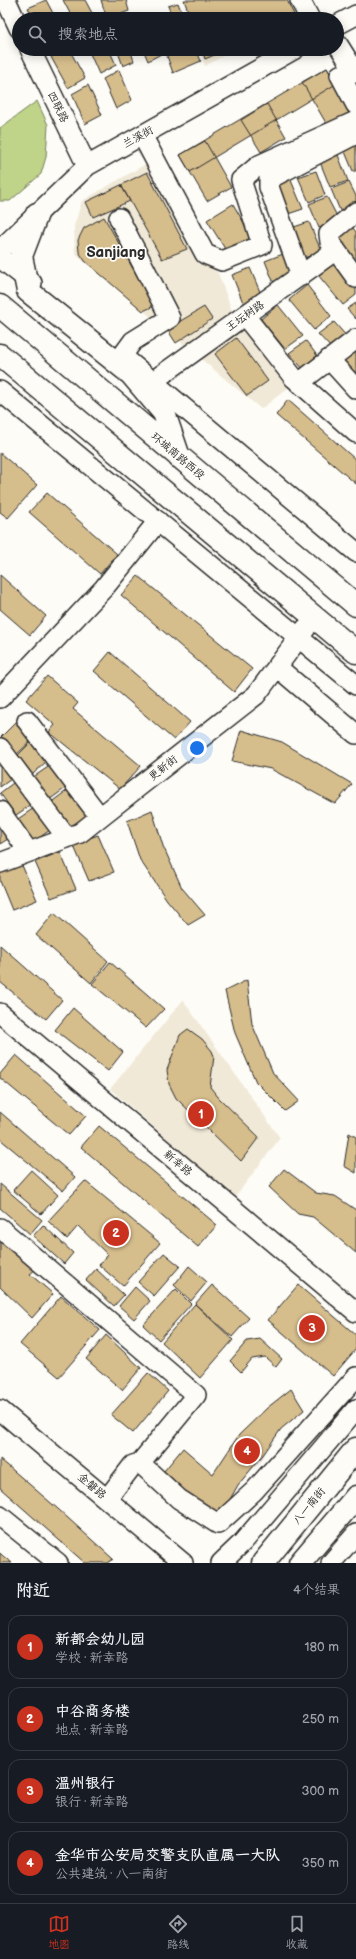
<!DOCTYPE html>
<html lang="zh">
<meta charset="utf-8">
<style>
body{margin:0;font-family:"Balsamiq Sans","LXGW WenKai TC",sans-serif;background:#20242c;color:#f1f3f6}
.you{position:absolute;left:197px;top:748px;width:14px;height:14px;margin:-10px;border:3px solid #fff;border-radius:50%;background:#1a73e8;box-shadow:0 0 0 6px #1a73e833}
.badge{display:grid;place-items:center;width:26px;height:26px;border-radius:50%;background:#c8321e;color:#fff;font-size:13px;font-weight:700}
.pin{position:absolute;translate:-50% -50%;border:2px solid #fff;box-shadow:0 1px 4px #0006}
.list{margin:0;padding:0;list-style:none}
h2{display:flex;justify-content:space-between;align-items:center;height:52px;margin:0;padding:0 16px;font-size:17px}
h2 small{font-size:13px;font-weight:400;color:#9ea1a6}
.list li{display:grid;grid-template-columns:26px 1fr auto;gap:12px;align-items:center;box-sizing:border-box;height:64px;margin:0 8px 8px;padding:0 8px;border:1px solid #363941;border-radius:12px}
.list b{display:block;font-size:15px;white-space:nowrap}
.list p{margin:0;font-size:13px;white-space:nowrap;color:#9ea1a6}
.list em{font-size:13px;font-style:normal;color:#9ea1a6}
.icon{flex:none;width:22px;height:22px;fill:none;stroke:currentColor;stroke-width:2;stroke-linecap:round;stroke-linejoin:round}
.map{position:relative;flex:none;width:356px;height:1563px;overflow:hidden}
.search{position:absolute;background:#171b24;box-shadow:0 2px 10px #0003;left:12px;right:12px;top:12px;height:44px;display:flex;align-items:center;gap:10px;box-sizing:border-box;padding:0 14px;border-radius:22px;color:#9ea1a6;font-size:15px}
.sheet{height:340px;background:#171b24}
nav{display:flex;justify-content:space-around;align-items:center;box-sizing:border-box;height:56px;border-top:1px solid #363941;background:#171b24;font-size:11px;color:#9ea1a6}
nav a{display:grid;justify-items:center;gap:2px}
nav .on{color:#c8321e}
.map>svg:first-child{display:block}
.built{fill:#f1e9d7}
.green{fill:#bfd389;stroke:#757f5a}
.building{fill:#d6bd8c;stroke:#2b2b2b}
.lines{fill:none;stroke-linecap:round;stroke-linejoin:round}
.minor-casing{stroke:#2b2b2b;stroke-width:22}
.major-casing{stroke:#2b2b2b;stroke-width:25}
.minor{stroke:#fdfcf7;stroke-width:19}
.major{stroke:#fdfcf7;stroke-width:22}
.labels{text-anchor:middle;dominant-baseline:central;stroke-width:3.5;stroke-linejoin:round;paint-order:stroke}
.street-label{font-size:11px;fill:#2b2b2b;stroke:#fdfcf7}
.district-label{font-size:15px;font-weight:bold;fill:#2b2b2b;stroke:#fdfcf7}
</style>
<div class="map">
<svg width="356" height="1563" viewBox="0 0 356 1563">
<rect width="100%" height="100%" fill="#fdfcf7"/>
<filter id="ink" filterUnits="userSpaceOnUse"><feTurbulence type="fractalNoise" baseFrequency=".025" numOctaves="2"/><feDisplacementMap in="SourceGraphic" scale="8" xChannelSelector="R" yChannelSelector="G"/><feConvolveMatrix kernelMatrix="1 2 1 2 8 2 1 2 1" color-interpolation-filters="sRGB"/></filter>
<g filter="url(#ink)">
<path class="built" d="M199,49H236L205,66Z
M149,162L208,261L218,273L231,308L292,385L261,409L75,254L74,226L82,201Z
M183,1000L280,1138L235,1197L110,1089Z"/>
<path class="green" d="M37,101L48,125L46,157L41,174L10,201H0V128Z"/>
<path class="building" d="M46,0L56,19H34L28,8Z
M63,0H85L92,13L83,19H73Z
M101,0H126L129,11L107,19Z
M184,0H287L296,19H191Z
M178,3L184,19H173L168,6Z
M67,49H69L85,78L68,88L51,57Z
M88,49H109L116,65L99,74Z
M117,49H130L134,61L123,66Z
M143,49H159L161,54L148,61Z
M173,49H196L201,61L173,73L166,53Z
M202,49H228L205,59Z
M327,68L354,114L329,128L302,82Z
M327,68L336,84L190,172L180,155Z
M119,70L132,100L116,109L103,79Z
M88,85L102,115L85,124L72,94Z
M267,104L286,137L261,152L241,120Z
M205,141L231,187L207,201L180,155Z
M356,142V171H353L343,147Z
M338,155L348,181L330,187L320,162Z
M316,171L325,195L309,202L298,177Z
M147,172L187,249L162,259L121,185Z
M290,178L303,209L285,215L272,185Z
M349,182L356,196V206L341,213L331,189Z
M121,185L130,201L93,217L86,202Z
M327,197L339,220L319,228L309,204Z
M233,204L252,237L227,252L207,220Z
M104,217L154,306L143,311L85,261L79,252L78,240L84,228Z
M309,222L322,253L303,258L291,228Z
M350,224L356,232V264L334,238Z
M283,254L292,278L275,286L265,261Z
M336,261L356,286V295L343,305L318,275Z
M250,268L263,299L244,305L232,275Z
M307,285L331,316L314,330L289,300Z
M356,303V319L347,309Z
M278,305L303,336L285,349L261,319Z
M204,307L212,319L176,343L167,329Z
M334,322L348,338L333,350L318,334Z
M236,338L268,381L247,396L215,354Z
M306,341L319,358L304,370L289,353Z
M356,345V377L339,358Z
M288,400L356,460V484L276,415Z
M0,453L37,485L8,518L0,512Z
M47,493L117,554L100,574L29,512Z
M0,575L46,616L30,635L0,609Z
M138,576L252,669L234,692L121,595Z
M110,652L190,722L174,740L94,671Z
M47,676L78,703L73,709L141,766L120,789L49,732L55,725L26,700Z
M17,721L33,739L15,756L1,737Z
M241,730L282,742L352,784L335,804L271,769L232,761Z
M32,741L49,759L31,776L16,757Z
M0,758L14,777L0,787Z
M51,765L67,787L49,800L32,778Z
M17,780L34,803L16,815L0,793Z
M69,789L88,815L68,828L50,803Z
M34,808L50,830L32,843L15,821Z
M152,810L163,846L182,888L205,915L188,925L167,900L140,860L127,821Z
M0,822L11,837L0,844Z
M98,835L114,872L89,881L73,844Z
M60,852L76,889L51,898L35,862Z
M21,863L37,900L12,910L0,881V872Z
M54,913L108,961L91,983L36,935Z
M0,945L62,1000L46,1019L0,982Z
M110,962L164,1009L146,1028L92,984Z
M247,980L252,1024L273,1073L299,1101L285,1111L256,1082L235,1033L225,991Z
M73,1008L123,1052L108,1071L55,1030Z
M188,1029L202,1039L212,1051L214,1056L210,1087L219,1098L259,1137L241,1161L176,1098L169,1084L167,1070L180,1035Z
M16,1055L86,1116L69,1135L0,1078V1074Z
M0,1112L75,1177L63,1191L0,1139Z
M99,1126L217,1225L198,1247L81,1147Z
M349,1133L356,1137V1173L344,1166Z
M284,1169L316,1193L335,1196L356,1210V1253L313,1217L298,1214L269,1187Z
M31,1170L58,1195L41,1214L13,1190Z
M85,1181L160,1243L123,1286L99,1265L108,1255L78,1226L67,1239L48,1221Z
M0,1184L42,1220L30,1234L0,1208Z
M43,1225L73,1253L64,1264L33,1236Z
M0,1235L37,1268L30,1274L53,1294L32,1318L0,1287Z
M164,1253L180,1266L154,1296L138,1282Z
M189,1266L207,1282L191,1301L174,1285Z
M96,1269L124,1295L114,1306L86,1280Z
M212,1285L249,1318L232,1337L195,1304Z
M298,1285L356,1335V1349L333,1376L268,1320Z
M135,1287L150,1301L134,1319L119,1306Z
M176,1289L191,1304L159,1340L143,1325Z
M61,1296L100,1330L59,1377L20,1344Z
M195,1304L233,1340L200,1378L162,1342Z
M106,1335L141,1368L122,1390L86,1359Z
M260,1339L282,1359L276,1367L265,1357L252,1359L241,1372L230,1361L247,1341Z
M148,1373L168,1391L133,1433L111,1415Z
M291,1389L304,1410L281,1429L263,1455L238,1485L224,1510L211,1512L195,1501L164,1471L183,1448L213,1474L239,1435L267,1408Z
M0,1459L58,1509L113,1559L108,1563H85L0,1488Z
M0,1553L3,1556L12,1563H0Z"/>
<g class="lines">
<g class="minor-casing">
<path id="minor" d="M6,0L19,28
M300,0L310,19
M337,25L356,15
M337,43L356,73
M30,49L87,166
M340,75L356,105
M142,135L205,254L222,261L262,245L241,180L259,165L356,121
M356,212L329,234L330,242L356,278
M119,218L170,318L133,341L122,356
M0,250L87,166L295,49
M0,258L32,283
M301,276L269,187V179L356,134
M245,316L294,378L356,433
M329,359L356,389
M127,360L356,552
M153,381L336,250
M299,383L356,339
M0,391L356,685
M277,667L356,734
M0,698L104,588L158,521
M27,721L100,817
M0,748L67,838
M0,811L29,852
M0,863L80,833L109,810L256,695L306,628
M0,1013L356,1312
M0,1228L196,1395L140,1463
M0,1410L183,1563
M107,1499L133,1465L140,1463L179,1499L218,1524L254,1491L356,1377
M0,1516L58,1563
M221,1563L243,1542L356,1409
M331,1563L356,1534"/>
</g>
<g class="major-casing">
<path id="major" d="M37,214L21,256L28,291L131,374L164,413L179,457
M0,306L356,605
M0,355L356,652
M263,1563L356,1449
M300,1563L356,1497"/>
</g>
<use href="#minor" class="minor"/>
<use href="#major" class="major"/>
</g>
</g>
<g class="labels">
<g class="street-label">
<text transform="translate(58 107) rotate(64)">四联路</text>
<text transform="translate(138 137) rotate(-29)">兰溪街</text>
<text transform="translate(245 316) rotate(-35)">王坛树路</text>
<text transform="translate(178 456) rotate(40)">环城南路西段</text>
<text transform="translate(163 768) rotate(-38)">更新街</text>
<text transform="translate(178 1163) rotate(40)">新幸路</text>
<text transform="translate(92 1486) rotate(40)">金磐路</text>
<text transform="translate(309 1506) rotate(-51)">八一南街</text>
</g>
<g class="district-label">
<text x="116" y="252">Sanjiang</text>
</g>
</g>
</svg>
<div class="you"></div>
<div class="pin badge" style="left:201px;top:1114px">1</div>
<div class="pin badge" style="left:116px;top:1233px">2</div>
<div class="pin badge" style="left:312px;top:1328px">3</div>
<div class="pin badge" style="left:247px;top:1451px">4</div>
<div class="search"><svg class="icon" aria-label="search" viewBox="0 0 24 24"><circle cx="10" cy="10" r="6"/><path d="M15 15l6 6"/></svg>搜索地点</div>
</div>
<section class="sheet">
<h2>附近<small>4个结果</small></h2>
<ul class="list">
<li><span class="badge">1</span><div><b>新都会幼儿园</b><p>学校 · 新幸路</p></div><em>180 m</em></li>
<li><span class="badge">2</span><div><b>中谷商务楼</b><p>地点 · 新幸路</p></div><em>250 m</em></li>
<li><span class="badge">3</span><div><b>温州银行</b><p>银行 · 新幸路</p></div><em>300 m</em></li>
<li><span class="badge">4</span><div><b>金华市公安局交警支队直属一大队</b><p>公共建筑 · 八一南街</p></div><em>350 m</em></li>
</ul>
</section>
<nav>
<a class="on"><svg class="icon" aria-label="map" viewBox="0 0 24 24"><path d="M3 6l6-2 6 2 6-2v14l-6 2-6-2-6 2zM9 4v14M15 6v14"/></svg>地图</a>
<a><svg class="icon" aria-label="directions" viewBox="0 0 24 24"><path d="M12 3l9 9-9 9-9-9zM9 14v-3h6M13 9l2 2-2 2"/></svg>路线</a>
<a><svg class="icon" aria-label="saved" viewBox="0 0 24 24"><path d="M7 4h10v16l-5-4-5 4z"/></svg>收藏</a>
</nav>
